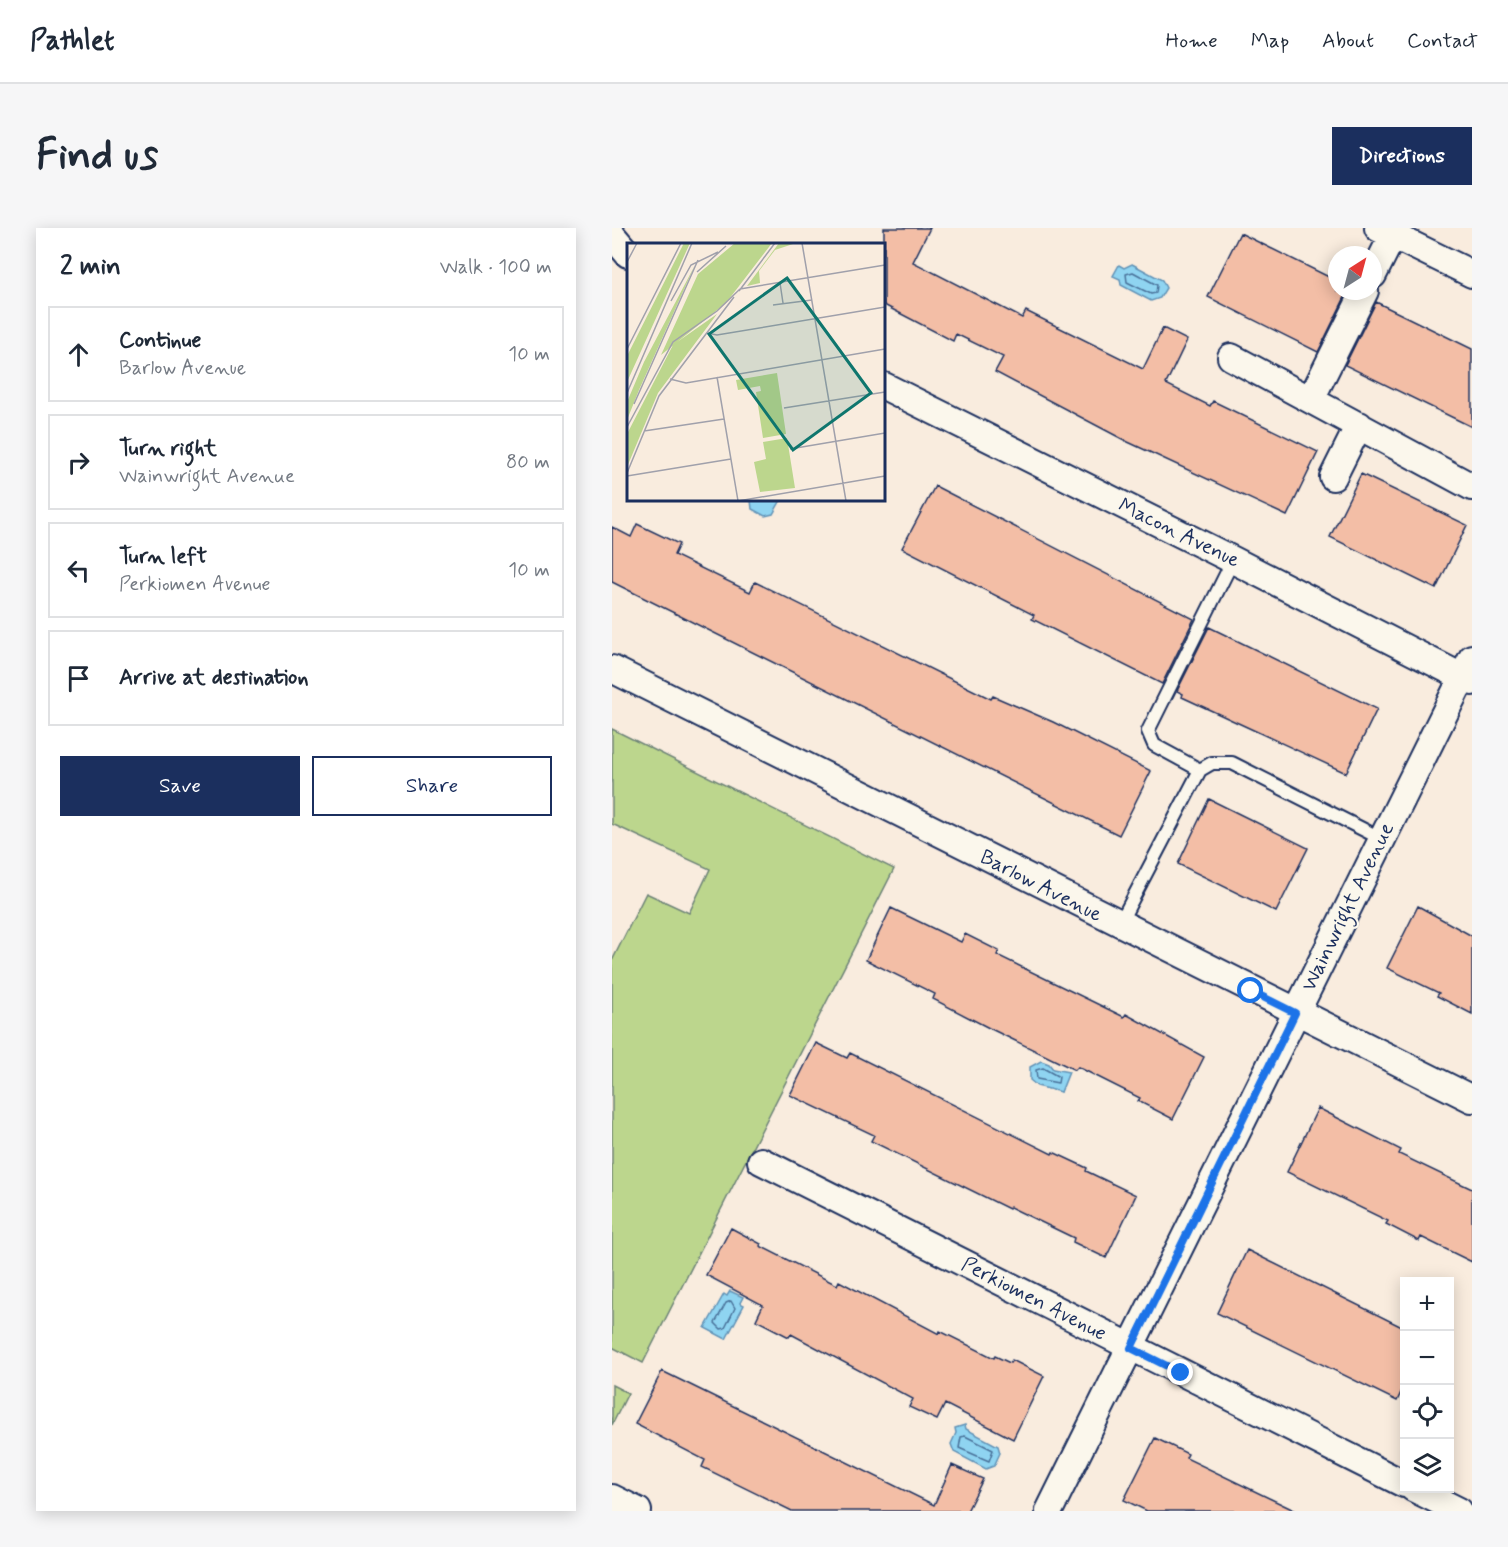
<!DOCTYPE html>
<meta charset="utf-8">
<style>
body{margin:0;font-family:Mynerve,sans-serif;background:#f6f6f7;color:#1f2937}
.controls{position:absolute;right:18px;bottom:18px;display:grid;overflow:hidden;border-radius:0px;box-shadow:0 3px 15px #0003}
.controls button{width:54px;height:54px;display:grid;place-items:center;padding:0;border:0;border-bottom:2px solid #e0e1e3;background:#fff;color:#1f2937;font:30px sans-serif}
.compass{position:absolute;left:716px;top:18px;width:54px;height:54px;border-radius:50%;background:#fff;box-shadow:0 3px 15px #0003;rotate:36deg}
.stop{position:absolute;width:18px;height:18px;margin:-14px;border:4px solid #1a73e8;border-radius:50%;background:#fff}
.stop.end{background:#1a73e8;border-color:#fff;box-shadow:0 2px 6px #0008}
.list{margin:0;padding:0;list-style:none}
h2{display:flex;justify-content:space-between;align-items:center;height:78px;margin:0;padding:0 24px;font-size:26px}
h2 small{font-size:20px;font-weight:400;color:#747a83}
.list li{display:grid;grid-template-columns:39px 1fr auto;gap:18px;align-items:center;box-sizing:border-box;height:96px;margin:0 12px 12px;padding:0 12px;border:2px solid #e0e1e3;border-radius:0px}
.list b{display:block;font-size:22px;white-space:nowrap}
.list p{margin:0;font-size:20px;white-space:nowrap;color:#747a83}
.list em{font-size:20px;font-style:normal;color:#747a83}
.actions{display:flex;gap:12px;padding:18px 24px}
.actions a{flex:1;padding:14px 0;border:2px solid #1b2f5e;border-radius:0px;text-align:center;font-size:21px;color:#1b2f5e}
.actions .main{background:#1b2f5e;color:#fff}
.icon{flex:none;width:33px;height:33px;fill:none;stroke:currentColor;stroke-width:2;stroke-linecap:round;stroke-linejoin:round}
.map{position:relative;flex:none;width:860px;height:1283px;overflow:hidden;border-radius:0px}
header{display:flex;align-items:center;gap:36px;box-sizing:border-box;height:84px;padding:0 30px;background:#fff;border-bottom:2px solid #e0e1e3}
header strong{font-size:28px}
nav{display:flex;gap:33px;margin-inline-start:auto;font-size:21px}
.intro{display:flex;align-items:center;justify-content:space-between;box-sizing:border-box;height:144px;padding:0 36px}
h1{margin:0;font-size:42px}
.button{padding:15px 27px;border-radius:0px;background:#1b2f5e;color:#fff;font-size:21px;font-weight:700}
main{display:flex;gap:36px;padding:0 36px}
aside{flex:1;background:#fff;border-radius:0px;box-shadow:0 3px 15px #0003}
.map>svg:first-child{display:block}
.green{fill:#bcd68d;stroke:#6c8276;stroke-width:1.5}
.water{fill:#8fd4f1;stroke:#6192b6;stroke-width:1.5}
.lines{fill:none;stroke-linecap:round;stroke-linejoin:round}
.shore{stroke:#497199;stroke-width:1.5}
.building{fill:#f3bea6;stroke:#1b2f5e;stroke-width:1.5}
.lane-casing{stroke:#1b2f5e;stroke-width:16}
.street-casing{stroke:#1b2f5e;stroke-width:30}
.lane{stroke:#fbf7ec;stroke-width:12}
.street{stroke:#fbf7ec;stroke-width:26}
.route{stroke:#1a73e8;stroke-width:8}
.labels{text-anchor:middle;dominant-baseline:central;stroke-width:4.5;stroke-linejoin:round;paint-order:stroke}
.street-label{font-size:21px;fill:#1b2f5e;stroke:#fbf7ec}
.inset-road{fill:none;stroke:#a0a0ab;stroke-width:1.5}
.view{fill:#0f766e;fill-opacity:0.15;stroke:#0f766e;stroke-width:3}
.inset-edge{fill:none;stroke:#1b2f5e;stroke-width:3}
</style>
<header>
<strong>Pathlet</strong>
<nav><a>Home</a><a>Map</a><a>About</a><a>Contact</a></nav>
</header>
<div class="intro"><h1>Find us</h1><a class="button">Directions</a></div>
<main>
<aside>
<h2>2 min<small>Walk · 100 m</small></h2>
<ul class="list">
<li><svg class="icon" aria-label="ahead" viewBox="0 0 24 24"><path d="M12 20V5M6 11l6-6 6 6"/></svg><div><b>Continue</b><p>Barlow Avenue</p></div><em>10 m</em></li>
<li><svg class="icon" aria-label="right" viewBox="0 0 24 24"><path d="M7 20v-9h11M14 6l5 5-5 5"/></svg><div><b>Turn right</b><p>Wainwright Avenue</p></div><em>80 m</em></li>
<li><svg class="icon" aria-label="left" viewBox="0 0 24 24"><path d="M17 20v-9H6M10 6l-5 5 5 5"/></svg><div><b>Turn left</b><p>Perkiomen Avenue</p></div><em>10 m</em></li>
<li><svg class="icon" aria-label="arrive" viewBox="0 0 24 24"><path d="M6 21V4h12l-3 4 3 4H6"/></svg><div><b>Arrive at destination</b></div></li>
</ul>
<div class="actions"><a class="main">Save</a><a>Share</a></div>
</aside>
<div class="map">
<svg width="860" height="1283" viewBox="0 0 860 1283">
<rect width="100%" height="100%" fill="#f9ecde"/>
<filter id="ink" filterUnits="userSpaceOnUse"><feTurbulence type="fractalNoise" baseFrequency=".0167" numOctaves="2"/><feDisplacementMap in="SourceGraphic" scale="12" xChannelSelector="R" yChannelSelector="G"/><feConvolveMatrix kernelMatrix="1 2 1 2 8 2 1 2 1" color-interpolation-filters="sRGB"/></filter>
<g filter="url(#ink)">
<path class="green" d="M0,501L282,641L31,1135L0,1119V733L34,665L77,685L98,641L0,596Z
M0,1157L16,1165L0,1197Z"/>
<path class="water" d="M520,36L550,52L554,60L548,70L539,73L509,57L508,51L501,48L507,37L512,40Z
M139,272H169L161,286L153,288L140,281Z
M429,833L437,836L441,841L457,844L449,864L425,858L418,852V839Z
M118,1063L131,1069L128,1075L132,1077L114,1111L93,1100L112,1066L115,1068Z
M353,1197L354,1201L386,1218L388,1225L382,1238L374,1241L342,1224L339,1216L344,1205L343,1200Z"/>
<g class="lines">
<path class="shore" d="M521,44L545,57L544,65L539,66L515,54L514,46Z
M431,840L447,849L446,855L425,851L424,842Z
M119,1073L123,1080L113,1100L109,1101L103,1095L114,1075Z
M353,1208L381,1222L377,1233L347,1220L349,1209Z"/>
</g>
<path class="building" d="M272,0H318L301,34L410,90L414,83L531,141L551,100L575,112L554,156L598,178L601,173L706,224L675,288L516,214L383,144L391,129L344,106L341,113L272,77Z
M628,5L725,53V63H736L706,124L596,69Z
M764,74L860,121V199L733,137Z
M749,246L855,297L824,361L718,309Z
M323,258L582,391L550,456L420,391L422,387L290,320Z
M25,296L67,316L62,327L138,364L143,354L379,471L381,468L441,494L539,543L507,607L0,354V299L19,309Z
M597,399L765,481L734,545L570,469L571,466L565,463Z
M597,571L696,620L664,684L566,636Z
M806,678L860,708V786L825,768L827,765L775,740Z
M279,680L349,714L353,706L387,723L385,727L512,789L514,786L592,829L561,891L526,873L528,870L466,839L463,842L377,800L321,771L323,766L254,732Z
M204,815L235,830L238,825L440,926L441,924L475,940L474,943L524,967L494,1030L461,1014L462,1010L398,979L397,981L259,913L262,907L178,867Z
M706,880L789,922L787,926L860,961V1034L809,1009L807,1013L774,996L776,993L675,944Z
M119,1000L149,1016L148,1018L225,1057L227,1053L327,1106L328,1103L382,1130L383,1128L398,1135L400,1132L432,1148L401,1211L333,1176L325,1192L297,1179L301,1171L179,1106L177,1109L144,1092L151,1077L94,1047Z
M635,1022L792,1100V1158L785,1173L605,1085Z
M50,1143L322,1277L340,1237L371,1251L355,1283H180L90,1239L93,1232L23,1196Z
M543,1210L576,1226L574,1230L684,1283H535L512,1272Z"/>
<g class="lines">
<g class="lane-casing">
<path id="lane" d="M588,542L542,517L536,503L621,332
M507,697L588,542L600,535H620L770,611"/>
</g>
<g class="street-casing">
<path id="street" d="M766,0L860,46
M0,7L16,26
M761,47L781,7
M619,129L860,259
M272,158L621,332L860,454
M699,171L753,63
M721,249L747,197
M0,441L860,871
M149,933L792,1256
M801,1260L847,1283
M0,1270L26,1283
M437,1283L860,430"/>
</g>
<use href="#lane" class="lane"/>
<use href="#street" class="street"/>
</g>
</g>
<g class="lines" filter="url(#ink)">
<path class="route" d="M569,1145L519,1120L683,785L639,763"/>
</g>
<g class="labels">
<g class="street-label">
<text transform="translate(567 305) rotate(26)">Macon Avenue</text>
<text transform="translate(429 658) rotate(27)">Barlow Avenue</text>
<text transform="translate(736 679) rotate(-64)">Wainwright Avenue</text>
<text transform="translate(422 1071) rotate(27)">Perkiomen Avenue</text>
</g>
</g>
<g transform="translate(15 15)">
<rect width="258" height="258" fill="#f9ecde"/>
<path d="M57,0H63L0,139V113ZM108,0H145L99,60L34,112L71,31ZM152,0H169L148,7L132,28L133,40L120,43ZM68,22L12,147L0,177V159L17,119ZM90,71L31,150L0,224V191L46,102ZM150,130L159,191L136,195L129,149L134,148L133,143L111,147L109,137ZM160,195L168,245L133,249L127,219L139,216L136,199Z" fill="#bcd68d"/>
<path class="inset-road" d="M175,0L219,258M0,19L10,0M70,29L99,3M153,40L156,60M113,46L258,22M112,48L148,0M44,58L64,22L91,9M146,62L185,57M80,90L90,92L258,64M0,106L54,0M90,134L111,258L258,233M43,136L59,140L258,106M0,150L65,0M7,161L71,17M157,165L258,149M0,184L46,99L90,68L113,46M17,188L97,176M163,206L258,190M0,230L32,153L107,54M0,233L104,216"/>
<path class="view" d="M160,35L244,150L166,207L82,91Z"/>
<rect width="258" height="258" class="inset-edge"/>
</g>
</svg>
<div class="controls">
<button>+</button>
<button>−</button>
<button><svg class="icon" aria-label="locate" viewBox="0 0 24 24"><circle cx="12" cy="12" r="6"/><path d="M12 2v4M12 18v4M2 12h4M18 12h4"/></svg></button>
<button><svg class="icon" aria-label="layers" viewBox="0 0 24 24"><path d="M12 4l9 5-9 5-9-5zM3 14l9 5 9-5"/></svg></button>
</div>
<svg class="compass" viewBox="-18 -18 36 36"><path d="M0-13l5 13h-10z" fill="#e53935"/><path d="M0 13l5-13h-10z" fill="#747a83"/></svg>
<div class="stop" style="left:639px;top:763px"></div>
<div class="stop end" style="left:569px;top:1145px"></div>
</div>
</main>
